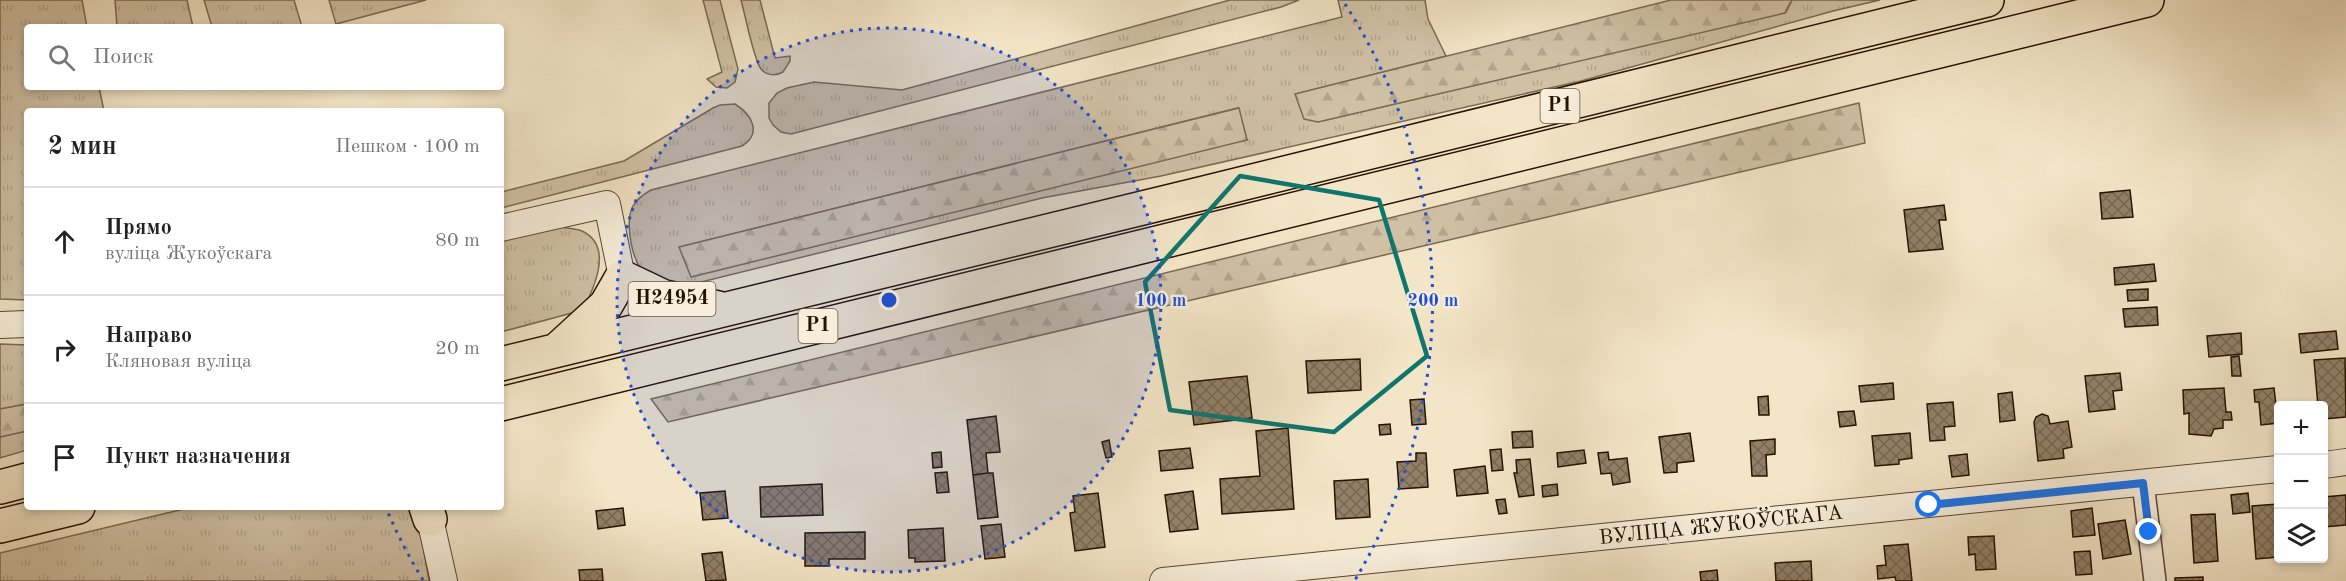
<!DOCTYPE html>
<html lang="ru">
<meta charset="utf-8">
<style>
body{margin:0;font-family:"Old Standard TT",serif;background:#f6f6f6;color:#222}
.controls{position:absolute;right:18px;bottom:18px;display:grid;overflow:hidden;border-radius:6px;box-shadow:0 3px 9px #0003}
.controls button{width:54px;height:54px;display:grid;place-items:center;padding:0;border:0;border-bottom:2px solid #e0e0e0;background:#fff;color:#222;font:30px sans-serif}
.stop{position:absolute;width:18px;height:18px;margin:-14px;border:4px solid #1a73e8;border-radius:50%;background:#fff}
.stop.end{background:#1a73e8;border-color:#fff;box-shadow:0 2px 6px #0008}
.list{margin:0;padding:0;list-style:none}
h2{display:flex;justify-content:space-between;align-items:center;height:78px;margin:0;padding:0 24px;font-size:26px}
h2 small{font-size:20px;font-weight:400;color:#767676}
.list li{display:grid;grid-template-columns:39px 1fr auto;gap:18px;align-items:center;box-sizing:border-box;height:108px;padding:0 24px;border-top:2px solid #e0e0e0}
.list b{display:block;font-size:22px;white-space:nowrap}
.list p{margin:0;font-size:20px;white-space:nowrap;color:#767676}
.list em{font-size:20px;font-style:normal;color:#767676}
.icon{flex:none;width:33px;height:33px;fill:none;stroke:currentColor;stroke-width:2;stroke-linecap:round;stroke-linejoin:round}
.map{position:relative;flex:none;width:2346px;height:581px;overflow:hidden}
.search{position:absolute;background:#fff;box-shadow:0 3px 9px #0003;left:24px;top:24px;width:480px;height:66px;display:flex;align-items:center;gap:15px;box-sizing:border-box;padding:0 21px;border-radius:6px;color:#767676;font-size:22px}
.panel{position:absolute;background:#fff;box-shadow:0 3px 9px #0003;left:24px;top:108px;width:480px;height:402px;border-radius:6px}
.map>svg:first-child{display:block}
.grass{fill:url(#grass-tufts);stroke:#7c6a52;stroke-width:1.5;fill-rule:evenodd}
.forest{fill:url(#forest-firs);stroke:#7c6a52;stroke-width:1.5}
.building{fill:url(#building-cross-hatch);stroke:#271200;stroke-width:1.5}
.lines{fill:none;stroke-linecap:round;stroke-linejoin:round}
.minor-casing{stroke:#5a4732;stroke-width:24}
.tertiary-casing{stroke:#5a4732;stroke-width:28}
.trunk-casing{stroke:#271200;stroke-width:36}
.minor{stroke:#f7eedb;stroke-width:21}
.tertiary{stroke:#f7eedb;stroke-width:26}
.trunk{stroke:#f3e5c7;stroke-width:33}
.route{stroke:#1a73e8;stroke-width:8}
.marked{fill:none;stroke:#0f766e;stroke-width:4.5;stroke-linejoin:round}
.ring{fill:none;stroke:#1d4ed8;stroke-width:3;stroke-dasharray:3 6}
.labels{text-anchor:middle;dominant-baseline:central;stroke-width:5;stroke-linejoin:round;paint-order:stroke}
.shield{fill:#f7eedb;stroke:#655442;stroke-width:1.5}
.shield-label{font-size:20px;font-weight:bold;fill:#271200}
.street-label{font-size:21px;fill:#271200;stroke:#f7eedb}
.centre{fill:#1d4ed8;stroke:#f7eedb;stroke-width:3}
.ring-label{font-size:18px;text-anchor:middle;font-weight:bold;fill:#1d4ed8;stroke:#f7eedb;stroke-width:5;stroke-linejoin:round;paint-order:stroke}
</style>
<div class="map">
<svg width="2346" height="581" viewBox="0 0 2346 581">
<defs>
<pattern id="grass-tufts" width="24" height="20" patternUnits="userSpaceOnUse" patternTransform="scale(1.5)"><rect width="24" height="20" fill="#d0c1a5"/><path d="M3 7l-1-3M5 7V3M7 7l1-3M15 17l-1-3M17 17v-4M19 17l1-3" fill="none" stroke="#b3a58c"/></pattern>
<pattern id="forest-firs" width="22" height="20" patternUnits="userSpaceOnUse" patternTransform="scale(1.5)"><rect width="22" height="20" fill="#d0c1a5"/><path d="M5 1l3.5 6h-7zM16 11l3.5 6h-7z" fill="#b3a58c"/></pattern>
<pattern id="building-cross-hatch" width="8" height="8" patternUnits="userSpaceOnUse" patternTransform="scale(1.5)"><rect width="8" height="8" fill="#918067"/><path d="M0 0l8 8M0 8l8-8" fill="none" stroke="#766752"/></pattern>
</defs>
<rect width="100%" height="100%" fill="#f3e5c7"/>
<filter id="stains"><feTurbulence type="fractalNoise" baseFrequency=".00333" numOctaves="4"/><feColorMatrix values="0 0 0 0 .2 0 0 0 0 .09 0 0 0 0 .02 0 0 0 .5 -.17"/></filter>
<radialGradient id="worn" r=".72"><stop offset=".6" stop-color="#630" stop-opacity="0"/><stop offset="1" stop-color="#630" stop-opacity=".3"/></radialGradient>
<path class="grass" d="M0,0H82L87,27H27V87H99L104,111H27V300L0,299Z
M115,0H187L193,27H117Z
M204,0H294L302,27H212Z
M329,0H426L336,24Z
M703,0H720L738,69L735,82L727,88L716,87L707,79L722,72Z
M741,0H760L775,58L790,56V61L783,72C776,76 767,76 761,69C754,61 745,14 741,0Z
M1230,0H1299L1281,7L791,134L781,132L773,125L769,118V103L777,93L787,88L814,82L902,90Z
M1338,0H1425L1428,19L1446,56L1296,94L1318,122L1786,12L1792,0H1880L1833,11L1581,81L1161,176L1042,198L685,286C674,283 658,282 648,276C632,266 624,222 633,206C637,199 644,194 651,190L1342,17ZM1238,108L1247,140L679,247H680Z
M735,104C751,114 763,133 742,146L501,208V192L624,161L713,108L720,105Z
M559,227C566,228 575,228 582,231C614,246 594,288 583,310L501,332V241Z
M0,344L27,345V404L0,409Z
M27,431V450L0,458V437Z
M192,507H413L418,516L429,581H0V553Z"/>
<path class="forest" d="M1671,0H1792L1785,13L1318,122L1304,119L1295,94Z
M1859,103L1865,143L668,422L651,399Z
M1239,108L1247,140L691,277L679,247Z
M27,404V431L0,437V409Z"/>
<path class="building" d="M2130,190L2133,217L2102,219L2100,193Z
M1944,205L1946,220H1939L1943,249L1909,252L1904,210Z
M2154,264L2156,281L2115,285L2114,268Z
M2148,289V300L2128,301L2127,290Z
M2157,307L2158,325L2125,327L2123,309Z
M2336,331L2338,349L2301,353L2299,334Z
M2241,333L2242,354L2209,357L2207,336Z
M2239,356L2241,376H2232L2231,357Z
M2345,358L2346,417L2324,419V406H2318L2314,360Z
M1360,359L1361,390L1308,393L1306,361Z
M2120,373L2122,390L2113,391L2115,409L2089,412L2085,376Z
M1247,376L1252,418L1194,425L1189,382Z
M1893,383L1894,399L1861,402L1859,386Z
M2224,388L2226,412H2231L2232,420H2223V428L2214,429L2211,436L2189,434V413L2184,414L2183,390Z
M2274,388L2278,423L2261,425L2259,402H2255L2254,390Z
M2012,392L2015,420L2000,422L1998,394Z
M1768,396L1769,415H1759L1758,397Z
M1424,399L1426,424L1412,425L1410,400Z
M1953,402L1955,426L1944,427L1945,440L1930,441L1927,404Z
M1854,411L1856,425L1840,427L1838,412Z
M2042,414L2048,416L2050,424L2068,421L2072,447L2063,449L2064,458L2038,461L2034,422L2036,417Z
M996,416L1000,452L986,453L988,473L973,475L967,420Z
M1390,424L1391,434L1380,435L1379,425Z
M1288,428L1294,509L1222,514L1220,479L1260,476L1256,431Z
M1532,431L1533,447L1513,448L1512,432Z
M1690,433L1694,461L1677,463V472L1664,473L1659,437Z
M1910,433L1912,458L1899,460V464L1875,466L1872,436Z
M1775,439V454L1766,455L1767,476H1752L1750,441Z
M1109,440L1112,457L1106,458L1102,442Z
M1190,448L1193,468L1161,471L1159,451Z
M1501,449L1503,470L1492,471L1490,450Z
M1584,450L1586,463L1558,467L1557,453Z
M941,452L942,467L933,468L932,453Z
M1608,452L1609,460L1627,458L1630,482L1613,485L1611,473L1601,474L1598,453Z
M1416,453H1426L1428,487L1399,489L1397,462L1416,461Z
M1967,454L1969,475L1952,477L1949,456Z
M1530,459L1534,495L1519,497L1514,473H1517L1516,460Z
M1485,466L1488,493L1457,496L1454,470Z
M947,472L949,492L937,493L935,473Z
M988,473H993L998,517L978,519L973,475Z
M1368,479L1370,517L1336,519L1334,481Z
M822,484L823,515L761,517L760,487Z
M1557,484L1558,495L1543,497L1542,486Z
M725,491L728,518L703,520L700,493Z
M1193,491L1198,529L1170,532L1165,495Z
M1098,493L1105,547L1075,551L1070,513L1075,512L1073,496Z
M2248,493L2250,512L2233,514L2231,495Z
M2346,495V525L2324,527V497Z
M1505,499L1507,513L1499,514L1496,500Z
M2278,504V557L2256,559L2252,506Z
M623,508L625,525L598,529L596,511Z
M2092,508L2095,535L2073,537L2071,511Z
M2215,514L2218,561L2194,563L2191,515Z
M2125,520L2131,554L2103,559L2098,524Z
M1001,524L1005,557L985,559L981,526Z
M943,528L945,561L915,562V558H909L908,530Z
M865,532V559H829V566H805V533Z
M1994,536L1996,569L1976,570L1975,554L1969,555L1968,537Z
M1908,544L1912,581H1896L1895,577L1878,579L1877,566L1886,565L1884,546Z
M2090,551L2092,574L2076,575L2074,552Z
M722,552L726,580L706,581L702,554Z
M1811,561L1812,581H1776L1775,563Z
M602,569L603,581H580L579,570Z
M1717,570L1718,581H1701L1700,572Z
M2203,577V581H2175V578Z"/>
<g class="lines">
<g class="minor-casing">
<path id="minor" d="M2143,483L2155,581"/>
</g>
<g class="tertiary-casing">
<path id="tertiary" d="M501,228L607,204L622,277
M0,325L27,324
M2324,465L2346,462
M430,519L444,581
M1163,581L2278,469"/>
</g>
<g class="trunk-casing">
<path id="trunk" d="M559,348L606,305L622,277L664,297L718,308
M501,364L1196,195L1987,0
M501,404L2147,0
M0,487L27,480
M426,507L430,519
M0,526L78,507"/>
</g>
<use href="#minor" class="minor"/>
<use href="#tertiary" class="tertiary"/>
<use href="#trunk" class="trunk"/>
</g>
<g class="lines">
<path class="route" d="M1929,505L2143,483L2149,532"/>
</g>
<path class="marked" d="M1240,176L1379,200L1427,356L1334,432L1170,410L1145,282Z"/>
<circle cx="889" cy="300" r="272" fill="#1d4ed8" fill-opacity=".12"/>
<g class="ring">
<circle cx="889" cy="300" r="272"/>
<path d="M423 580A544 544 0 0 1 386 508M1345 4A544 544 0 0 1 1355 580"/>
</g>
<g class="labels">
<g class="shield">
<rect x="1540.5" y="89" width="39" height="34" rx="4.5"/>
<rect x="628.5" y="282" width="87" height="34" rx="4.5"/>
<rect x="798.5" y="309" width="39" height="34" rx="4.5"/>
</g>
<g class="shield-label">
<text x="1560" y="106">Р1</text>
<text x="672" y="299">Н24954</text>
<text x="818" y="326">Р1</text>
</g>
<g class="street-label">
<text transform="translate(1721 526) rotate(-6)">ВУЛІЦА ЖУКОЎСКАГА</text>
</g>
</g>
<circle cx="889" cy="300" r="9" class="centre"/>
<g class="ring-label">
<text x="1161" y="306">100 m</text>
<text x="1433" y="306">200 m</text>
</g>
<rect width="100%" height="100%" filter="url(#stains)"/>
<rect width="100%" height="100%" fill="url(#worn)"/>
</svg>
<div class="controls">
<button>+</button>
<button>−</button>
<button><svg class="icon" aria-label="layers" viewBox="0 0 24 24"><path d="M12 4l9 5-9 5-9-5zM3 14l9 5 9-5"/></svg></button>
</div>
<div class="stop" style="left:1929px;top:505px"></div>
<div class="stop end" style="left:2149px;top:532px"></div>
<div class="search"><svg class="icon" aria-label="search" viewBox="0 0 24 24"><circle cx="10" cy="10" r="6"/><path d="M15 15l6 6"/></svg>Поиск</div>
<section class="panel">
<h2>2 мин<small>Пешком · 100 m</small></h2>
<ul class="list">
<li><svg class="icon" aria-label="ahead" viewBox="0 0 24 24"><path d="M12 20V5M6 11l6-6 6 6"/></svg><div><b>Прямо</b><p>вуліца Жукоўскага</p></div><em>80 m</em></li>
<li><svg class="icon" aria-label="right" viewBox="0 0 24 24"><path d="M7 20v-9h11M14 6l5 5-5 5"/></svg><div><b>Направо</b><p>Кляновая вуліца</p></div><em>20 m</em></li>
<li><svg class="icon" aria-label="arrive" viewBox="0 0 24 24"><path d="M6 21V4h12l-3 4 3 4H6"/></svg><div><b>Пункт назначения</b></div></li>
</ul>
</section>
</div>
